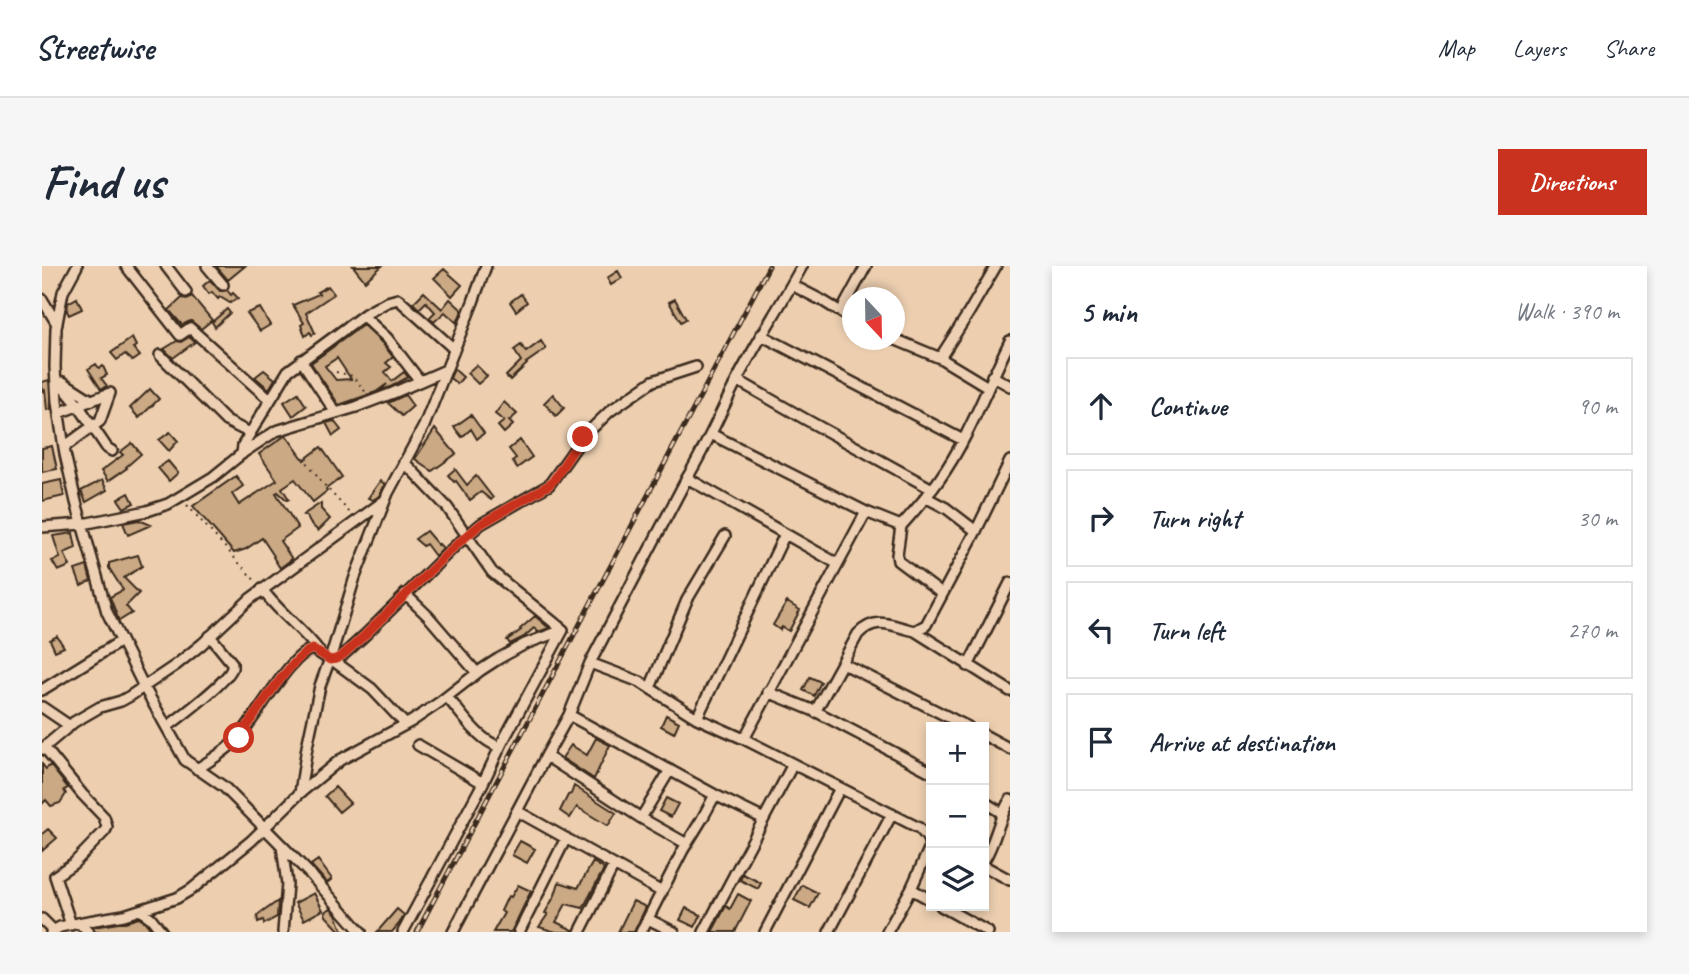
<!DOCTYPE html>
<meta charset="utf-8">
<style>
body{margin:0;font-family:Caveat,sans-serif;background:#f6f6f7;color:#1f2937}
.controls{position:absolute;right:21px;bottom:21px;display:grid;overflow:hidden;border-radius:0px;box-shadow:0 4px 10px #0003}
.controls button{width:63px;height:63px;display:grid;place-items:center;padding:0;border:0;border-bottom:2px solid #e0e1e3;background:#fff;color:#1f2937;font:35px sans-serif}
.compass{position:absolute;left:800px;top:21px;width:63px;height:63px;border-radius:50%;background:#fff;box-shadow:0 4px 10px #0003;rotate:158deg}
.stop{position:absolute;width:21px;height:21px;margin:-16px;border:5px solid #c8321e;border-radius:50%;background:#fff}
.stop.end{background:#c8321e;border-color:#fff;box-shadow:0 2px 7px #0008}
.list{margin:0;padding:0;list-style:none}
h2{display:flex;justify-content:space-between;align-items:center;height:91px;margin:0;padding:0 28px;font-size:30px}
h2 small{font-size:23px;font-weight:400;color:#747a83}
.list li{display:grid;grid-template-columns:46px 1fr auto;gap:21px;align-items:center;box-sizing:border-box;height:98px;margin:0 14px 14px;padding:0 14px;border:2px solid #e0e1e3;border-radius:0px}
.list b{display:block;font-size:26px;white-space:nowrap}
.list em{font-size:23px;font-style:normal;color:#747a83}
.icon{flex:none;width:38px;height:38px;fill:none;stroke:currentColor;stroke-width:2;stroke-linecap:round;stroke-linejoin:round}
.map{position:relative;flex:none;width:968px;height:666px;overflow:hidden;border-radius:0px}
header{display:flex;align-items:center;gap:42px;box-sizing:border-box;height:98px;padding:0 35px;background:#fff;border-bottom:2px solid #e0e1e3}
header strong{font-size:33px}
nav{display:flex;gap:38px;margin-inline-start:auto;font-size:24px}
.intro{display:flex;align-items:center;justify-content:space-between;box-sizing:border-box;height:168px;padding:0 42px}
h1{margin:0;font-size:49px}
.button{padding:18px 32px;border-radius:0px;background:#c8321e;color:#fff;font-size:24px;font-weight:700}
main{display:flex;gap:42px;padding:0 42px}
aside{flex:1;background:#fff;border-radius:0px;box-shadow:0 4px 10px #0003}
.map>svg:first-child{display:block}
.building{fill:#caa984;stroke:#3b2a1e;stroke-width:2;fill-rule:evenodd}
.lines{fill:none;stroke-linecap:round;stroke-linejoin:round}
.minor-casing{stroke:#3b2a1e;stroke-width:14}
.path{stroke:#3b2a1e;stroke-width:2;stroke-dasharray:2 5;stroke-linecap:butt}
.minor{stroke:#eed1b5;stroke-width:9}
.rail-casing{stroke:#3b2a1e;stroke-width:5}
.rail{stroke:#eed1b5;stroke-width:2.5;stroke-dasharray:8;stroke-linecap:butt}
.route{stroke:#c8321e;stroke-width:9}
</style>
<header>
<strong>Streetwise</strong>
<nav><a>Map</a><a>Layers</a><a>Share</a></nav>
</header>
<div class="intro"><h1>Find us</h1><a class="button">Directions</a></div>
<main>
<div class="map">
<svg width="968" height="666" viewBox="0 0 968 666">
<rect width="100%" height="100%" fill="#edcfb0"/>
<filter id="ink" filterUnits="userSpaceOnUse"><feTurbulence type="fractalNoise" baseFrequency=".0143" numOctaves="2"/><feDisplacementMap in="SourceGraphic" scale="14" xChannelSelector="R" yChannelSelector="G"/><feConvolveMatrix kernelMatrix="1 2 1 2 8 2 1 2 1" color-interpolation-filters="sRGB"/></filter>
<g filter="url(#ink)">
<path class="building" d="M174,0H203L186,14Z
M311,0H340L323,15Z
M402,3L420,19L410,30L392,12Z
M576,5L580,12L569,19L565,12Z
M168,14L178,25L185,24L189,29L191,27L196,32L188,37L178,31L176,33L170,26L167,28L161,20Z
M286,20L292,28L264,47L273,67L270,69L268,66L263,70L259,59L262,57L251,39L277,28L275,26Z
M382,26L400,43L408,33L420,44L415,57L403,46L392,56L387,52L393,46L384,36L377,43L371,37Z
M479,28L485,36L474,45L468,36Z
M150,30L170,54L159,63L149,55L140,59L127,44L140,32L146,33Z
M35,32L40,43L27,49L25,45L26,37Z
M633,33L644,53L639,56L627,36Z
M218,42L228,59L218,65L205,47Z
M185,43L188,47L173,61L170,56Z
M321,59L340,77L351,91L344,97L349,101L343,106L350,115L362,106L366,111L348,121L338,125L345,118L334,126L297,139L269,97ZM295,92L309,113L294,114L283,100Z
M147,71L153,76L131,92L122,83L135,75L139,76Z
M90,72L94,80L91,82L98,90L91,95L83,88L75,94L69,87Z
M499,75L504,83L484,97L485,98L468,114L464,110L479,95L472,84L479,79L484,86Z
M54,98L57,102L61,100L65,109L59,112L65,120L59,123L46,103Z
M434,99L445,110L436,118L425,107Z
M412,103L421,111L415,118L408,112Z
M222,104L233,113L227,123L213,111Z
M7,114L9,143L5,144L3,124L0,125V116Z
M108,123L117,133L97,152L88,142Z
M256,127L264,140L251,150L242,136Z
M511,128L522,142L514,150L502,137Z
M363,129L371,140L360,150L346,137Z
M462,136L475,148L467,155L471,159L462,167L456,160L462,155L453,148Z
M429,149L442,167L435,173L429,163L420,171L412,161Z
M292,155L299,164L291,170L284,157Z
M393,163L414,188L390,205L373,193Z
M128,166L136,175L127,185L117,174Z
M244,169L262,194L279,181L300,211L284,223L285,225L271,236L253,213L240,222L247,233L245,234L236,226L234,227L256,262L238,275L250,293L238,302L231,291L232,290L220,272L204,283L192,287L151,240L194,210L201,220L190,228L197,239L235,214L217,188Z
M478,174L490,191L475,202L470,195L474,192L467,183Z
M90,177L99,188L84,201L85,202L66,215L59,205L81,189L78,186Z
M10,180L15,203L0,206V182Z
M126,195L136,207L127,215L116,202Z
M413,203L425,219L434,210L451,232L449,234L439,226L428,234L414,215L412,216L406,209Z
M19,214L22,230L0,235V218Z
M60,214L65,224L44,236L39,225Z
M338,215L343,218L337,230L331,234L326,232Z
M87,227L92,237L82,242L76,233Z
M279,237V243L288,253L276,265L268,257L265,251L261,249Z
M97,254L109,259L86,269L81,257Z
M384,265L396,279L397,278L401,282L393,290L384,278L381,280L373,273Z
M31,267L34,282L22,287L28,300L16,305L10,295L18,292L11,270Z
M96,289L100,300L82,312L97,327L84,340L90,347L77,355L68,331L81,324L67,302V297Z
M45,300L49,315L39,320L33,304Z
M745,336L758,344L747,365L740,361L738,364L731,359Z
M493,350L507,362L496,366L492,362L482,371L468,378L465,374L479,364L478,363Z
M15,370L22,381L13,385L8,374Z
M768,411L779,416L772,430L761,424Z
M624,449L637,456L632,467L619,460Z
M554,472L568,479L552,513L520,492L529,479L545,489Z
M0,498L4,503L8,499L26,522L22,524L24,528L18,537L9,540L4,534L0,538Z
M532,520L574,547L566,560L535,541L528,552L518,545L526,529L529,528Z
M293,521L308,537L297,546L283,530Z
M624,532L636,538L629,551L617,545Z
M6,563L15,572L0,585V568Z
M478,575L493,583L485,597L470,589Z
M276,594L290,613L285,617L269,599Z
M551,596L562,603L541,642L524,638L514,656L531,664V666H514L497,661L506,648L503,647L513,629L517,616L536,622Z
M701,608L719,617L716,623L698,614Z
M476,619L489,625L475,654L469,666H451L462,647L459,645L466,630L469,631Z
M760,619L776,627L768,642L752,634Z
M272,627L281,644L262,654L253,637Z
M696,628L709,635L693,666H670L684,640L688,643Z
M236,635L235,651L222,658L221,654L216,656L215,650Z
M591,635L604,641L592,666H576Z
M289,642L294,648L301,666H299L284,650L283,646Z
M644,642L659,649L653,661L638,654Z
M355,643L362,649L357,658L350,666H335Z
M97,652L103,656L111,666H53L51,661L83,656Z"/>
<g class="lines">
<g class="minor-casing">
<path id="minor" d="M35,0L21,26L14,62L13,101L15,136L23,188L34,236L65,346L102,421L143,494L182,521L200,539L268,608L319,666
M84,0L138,69L148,62L228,134
M124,0L144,26
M165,0L181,19
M750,19L781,35L810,53
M0,33L15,58
M799,46L824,0
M321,50L345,72L378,115
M719,69L921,174
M852,73L898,92L926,48L954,0
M118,89L184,155L208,167
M898,92L946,121
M259,94L294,147
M950,110L968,120
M14,112L36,139L65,182L70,185
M695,114L763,153L890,223
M21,116L49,134
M17,147L68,127
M669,168L824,246
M22,181L58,155L68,127
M200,188L201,179L246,105L323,48L345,36L356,33L412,83
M362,196L405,241L450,306L521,364
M645,212L796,298
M859,260L855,289L856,295L900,328
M0,261L41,258L105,245L126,238L171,211L202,186L234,165L314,141L351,127L404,104
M934,265L968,195
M220,323C236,346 260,362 277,385
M363,328L386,350L435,407
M873,365L968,425
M289,393L330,423L363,458
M548,397L598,416L655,452L702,473L877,562C883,569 889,573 887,583L869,623L845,666
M800,397L926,461
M926,400L968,317
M608,422L645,334L683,270
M0,424L79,375
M726,426L775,446L889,506
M405,431C420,448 436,474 458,481
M0,441L28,460
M773,446L816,368C835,349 850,360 873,365L884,359L934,265L904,242L883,231
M527,449L673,529L660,553L641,584L599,666
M655,452L743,268
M125,461C137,452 186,415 190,402C190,401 190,399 190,397L168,370
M942,469L968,483
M702,473L824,246L859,260C872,245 886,230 897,214C927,172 945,121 968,75
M376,479L441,517
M2,481L40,528L62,551L65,561L63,565L32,597L13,610L29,659
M0,483L32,456L58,441L79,435L88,430L134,399L160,378L208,333L342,235
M504,490L599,552L645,578
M155,503C169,494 183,486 194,474C212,456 249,386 271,383L288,394L294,393L301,389L323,369L413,280L439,258L507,219L541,171L568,145L611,115L654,101
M258,527L265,481L278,420L289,390L313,311L346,227L382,160L431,36L444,0
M673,529L722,553
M942,536L960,547
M475,545L620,626
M599,552L628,504
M240,580L245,618L241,666
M942,594C954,575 956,553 968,534
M942,600L968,614
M869,623L889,634
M899,640L946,666
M98,644L109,652L120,666
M0,653L12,665
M606,653L632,666
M37,657L46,666
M9,666L18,661L41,656L82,649L135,632L150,623L209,575L258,527L298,494L370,455L398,436L439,404L456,393L483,378L521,364
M361,666L441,517L460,477L521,364
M411,666L504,490L527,449L548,397L645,212C664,181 678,147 695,114C715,75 739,39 760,0
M477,666L524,572
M538,666L572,599
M662,666L751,498
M723,666L798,522
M787,666L850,548"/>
</g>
<path class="path" d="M294,106L311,110L325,128
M261,191L284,221L310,249
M145,239L215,317"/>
<use href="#minor" class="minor"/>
<g class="rail-casing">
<path id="rail" d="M375,666L727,0"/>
</g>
<use href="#rail" class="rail"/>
</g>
</g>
<g class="lines" filter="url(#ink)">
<path class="route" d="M197,472C209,454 253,386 271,383L288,394L294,393L301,389L323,369L413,280L439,258L507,219L511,215L530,186L541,171"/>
</g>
</svg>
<div class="controls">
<button>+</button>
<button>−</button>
<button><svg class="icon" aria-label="layers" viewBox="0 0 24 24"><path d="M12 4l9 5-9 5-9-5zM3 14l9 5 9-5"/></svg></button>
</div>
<svg class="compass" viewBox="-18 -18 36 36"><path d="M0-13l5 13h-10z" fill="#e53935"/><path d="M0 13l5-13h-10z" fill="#747a83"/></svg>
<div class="stop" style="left:197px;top:472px"></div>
<div class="stop end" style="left:541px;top:171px"></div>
</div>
<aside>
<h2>5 min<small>Walk · 390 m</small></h2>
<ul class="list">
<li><svg class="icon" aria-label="ahead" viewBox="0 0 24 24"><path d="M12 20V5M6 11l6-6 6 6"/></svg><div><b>Continue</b></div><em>90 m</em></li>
<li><svg class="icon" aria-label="right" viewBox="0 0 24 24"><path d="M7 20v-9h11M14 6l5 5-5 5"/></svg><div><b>Turn right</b></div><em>30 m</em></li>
<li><svg class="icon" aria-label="left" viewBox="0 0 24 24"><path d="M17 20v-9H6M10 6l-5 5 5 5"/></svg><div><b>Turn left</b></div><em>270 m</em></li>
<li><svg class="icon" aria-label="arrive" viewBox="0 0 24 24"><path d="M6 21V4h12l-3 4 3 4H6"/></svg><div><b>Arrive at destination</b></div></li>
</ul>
</aside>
</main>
